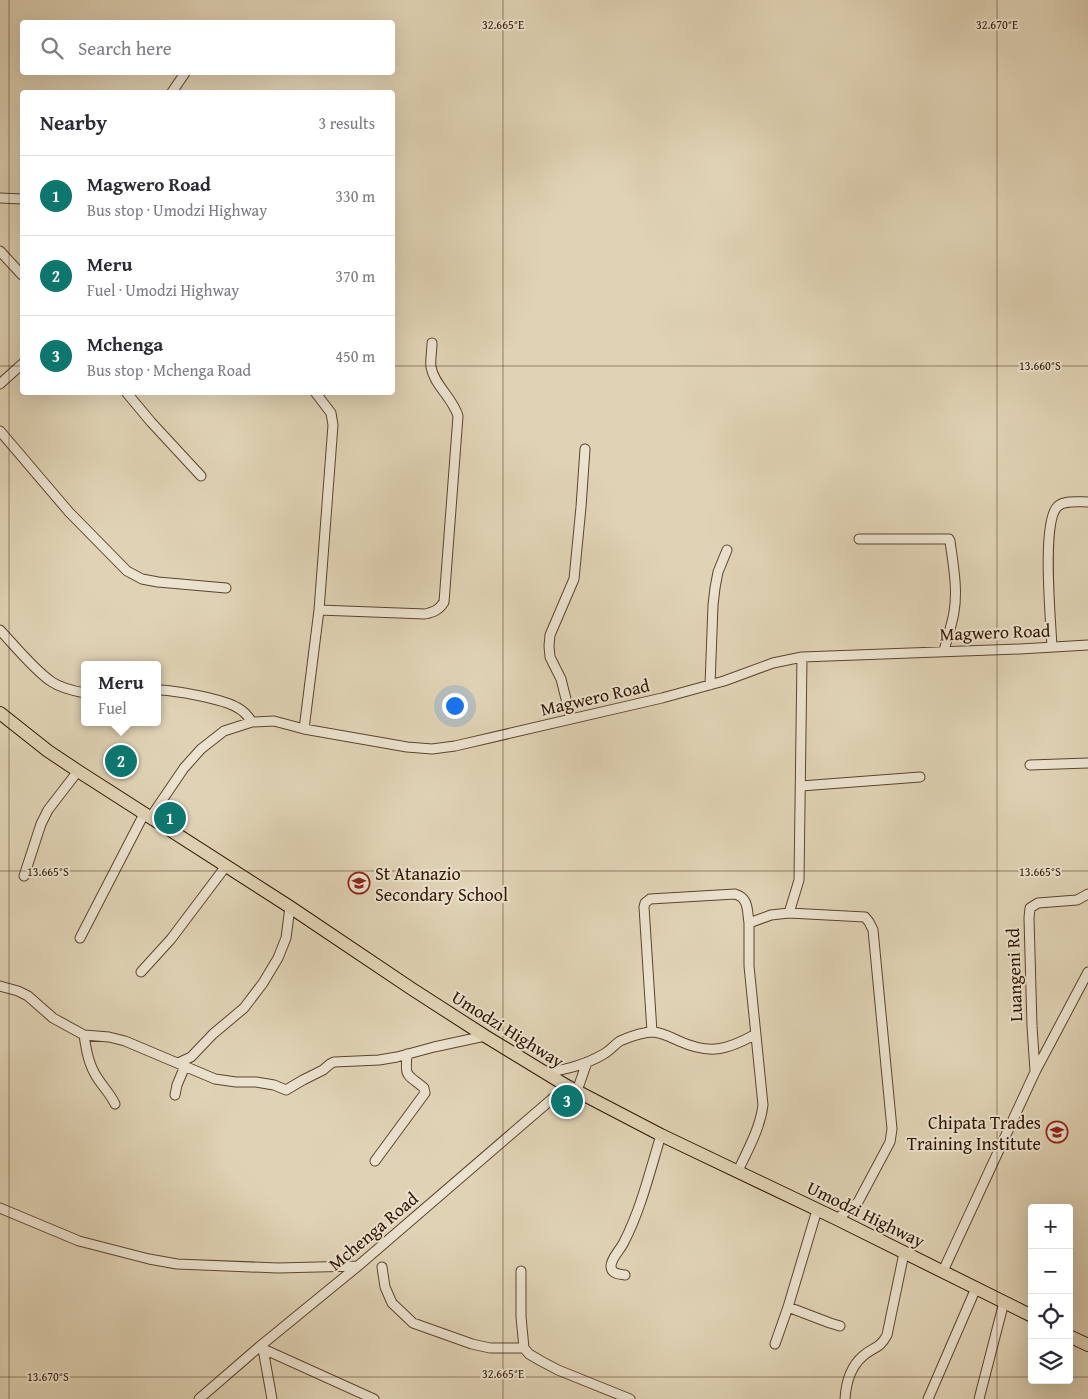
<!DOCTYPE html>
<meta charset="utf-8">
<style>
body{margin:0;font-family:"Gentium Book Plus",serif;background:#f7f7f7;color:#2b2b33}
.controls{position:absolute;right:15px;bottom:15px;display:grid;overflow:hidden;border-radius:5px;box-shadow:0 5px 20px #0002}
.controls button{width:45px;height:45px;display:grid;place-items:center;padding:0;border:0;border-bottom:1px solid #e1e1e2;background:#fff;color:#2b2b33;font:25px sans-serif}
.you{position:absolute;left:454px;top:705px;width:18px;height:18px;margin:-12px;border:4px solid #fff;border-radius:50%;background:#1a73e8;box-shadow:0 0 0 8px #1a73e833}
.badge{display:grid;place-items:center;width:32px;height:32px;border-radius:50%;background:#0f766e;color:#fff;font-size:16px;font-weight:700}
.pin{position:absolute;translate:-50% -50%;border:2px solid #fff;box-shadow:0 1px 5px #0006}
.popup{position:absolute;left:81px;top:661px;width:80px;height:65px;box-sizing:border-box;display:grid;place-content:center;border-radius:5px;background:#fff;filter:drop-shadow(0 1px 4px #0005);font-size:16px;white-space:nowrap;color:#7c7c81}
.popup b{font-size:19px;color:#2b2b33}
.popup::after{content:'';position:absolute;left:50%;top:100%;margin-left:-10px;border:10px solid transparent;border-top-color:#fff}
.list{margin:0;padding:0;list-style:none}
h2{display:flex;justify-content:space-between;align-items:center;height:65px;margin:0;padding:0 20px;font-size:21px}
h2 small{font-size:16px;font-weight:400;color:#7c7c81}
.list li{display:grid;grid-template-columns:32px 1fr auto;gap:15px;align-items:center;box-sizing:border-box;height:80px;padding:0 20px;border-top:1px solid #e1e1e2}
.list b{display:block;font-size:19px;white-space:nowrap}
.list p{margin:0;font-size:16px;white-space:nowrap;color:#7c7c81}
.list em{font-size:16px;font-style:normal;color:#7c7c81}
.icon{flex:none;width:28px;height:28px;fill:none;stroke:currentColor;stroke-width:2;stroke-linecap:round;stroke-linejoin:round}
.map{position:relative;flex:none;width:1088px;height:1399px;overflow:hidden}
.search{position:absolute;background:#fff;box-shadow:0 5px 20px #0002;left:20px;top:20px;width:375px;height:55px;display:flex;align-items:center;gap:12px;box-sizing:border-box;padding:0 18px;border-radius:5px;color:#7c7c81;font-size:19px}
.panel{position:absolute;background:#fff;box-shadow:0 5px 20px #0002;left:20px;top:90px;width:375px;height:305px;border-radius:5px}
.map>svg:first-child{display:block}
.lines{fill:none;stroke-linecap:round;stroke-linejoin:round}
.minor-casing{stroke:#5d442d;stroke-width:11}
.highway-casing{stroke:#311500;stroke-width:14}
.minor{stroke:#ebe2cf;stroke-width:9}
.highway{stroke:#e0d3b5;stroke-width:12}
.ticks{fill:none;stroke:#311500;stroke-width:1;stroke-opacity:0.45}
.labels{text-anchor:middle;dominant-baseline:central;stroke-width:4;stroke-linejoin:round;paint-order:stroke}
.street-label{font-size:18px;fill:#311500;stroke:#ebe2cf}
.poi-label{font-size:18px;fill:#311500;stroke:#ebe2cf;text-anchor:start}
.ticks-label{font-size:12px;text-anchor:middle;fill:#311500;stroke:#ebe2cf;stroke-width:4;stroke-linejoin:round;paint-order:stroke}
</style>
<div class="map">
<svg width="1088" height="1399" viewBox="0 0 1088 1399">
<rect width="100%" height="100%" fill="#e0d3b5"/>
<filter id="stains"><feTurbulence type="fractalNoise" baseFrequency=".004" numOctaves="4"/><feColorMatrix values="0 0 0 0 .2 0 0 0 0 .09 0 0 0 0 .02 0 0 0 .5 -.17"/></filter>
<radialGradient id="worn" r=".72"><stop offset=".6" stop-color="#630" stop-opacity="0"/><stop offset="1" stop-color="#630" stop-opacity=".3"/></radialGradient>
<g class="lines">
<g class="minor-casing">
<path id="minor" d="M172,92L185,73
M0,198L22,199
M0,251L22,275
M0,384L22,364
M126,392L151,422L201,476
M0,431L69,512L127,571L142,579L158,582L226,588
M859,539H949L950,541C953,564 958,589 954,612C952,625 947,638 944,651
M319,610L425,614C434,612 439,610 444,602L458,416C453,398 434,385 431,367C430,360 432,351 432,343
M0,630C14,645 35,671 52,682C61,688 74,691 85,693
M1052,647C1051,622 1041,520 1058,506C1065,500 1079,502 1088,502
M710,685L713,605L715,588L718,572L727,550
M157,690C174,690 224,699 238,708C244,711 248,716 252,722
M571,719L561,679L550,657L549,646L550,635L574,579L581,507L585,449
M304,729L319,610L333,425L331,413L315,392
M1030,765L1088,763
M801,786L920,777
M150,818L184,768L201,749L224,731L252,722L274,721L304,729L407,747L432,749L455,746L662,698L724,681L773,663L802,657L1020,649L1088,645
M24,876L41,824L48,810L78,771
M789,913L865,917L869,922L873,930L892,1129L890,1142L858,1202L837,1219
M80,938L144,814
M141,972L171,939L226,866
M0,986L18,991L28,996L53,1018L84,1035L109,1037L125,1041L215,1079L236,1082H256L274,1085L286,1090L303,1080L323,1070L330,1064L334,1062L379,1060L397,1057L434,1047L485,1036
M652,1032L644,907L645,903L650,899L735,894C749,898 747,910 749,923
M84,1035C86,1048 88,1062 95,1074C101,1085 110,1093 115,1104
M178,1063L191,1057L213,1034L244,1008L263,983L278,958L286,938L290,907
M1035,1071L1032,1026L1029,918L1030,908L1038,903L1077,900L1088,894
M547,1073C566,1069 585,1065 602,1055C609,1052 614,1045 620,1041C629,1037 644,1032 654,1032C663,1033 670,1037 679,1041C710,1055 727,1050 756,1034
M577,1091L587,1062
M175,1095L177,1085L185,1066
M375,1161L425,1093L424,1088C406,1073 405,1078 407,1054
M738,1171C748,1149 760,1129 763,1105L749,966V923L771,915L789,913L799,880L802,657
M0,1208L79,1241L149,1259L177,1264L278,1268L358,1266
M382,1267L385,1287L392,1303L413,1323L472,1344L490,1348H524
M521,1271V1317L524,1348L529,1354L541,1361L558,1370L630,1399
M943,1271L1035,1072L1088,972
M625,1275C619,1274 611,1274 611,1266C611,1258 621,1249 624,1242C641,1209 650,1171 661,1135
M788,1307L830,1323L840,1326
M775,1344L788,1307L817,1210
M259,1347L374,1399
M263,1349L272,1399
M199,1399L259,1347L358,1266L567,1086
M845,1399C846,1383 850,1367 863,1356C874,1346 879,1350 887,1335L904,1253
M928,1399L976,1288
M979,1399L1004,1302"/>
</g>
<g class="highway-casing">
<path id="highway" d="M0,713L48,751L78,771L290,907L412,989L485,1036L567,1086L661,1135L837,1219L1032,1316
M1069,1336L1088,1345"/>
</g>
<use href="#minor" class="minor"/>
<use href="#highway" class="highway"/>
</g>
<path class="ticks" d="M9,0V1399M503,0V1399M997,0V1399M0,366H22M392,366H1088M0,871H1088M0,1377H1032M1069,1377H1088"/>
<defs>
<g id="school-ring" transform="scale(1.125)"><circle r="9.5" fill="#ebe2cf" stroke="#8f2418" stroke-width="1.5"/><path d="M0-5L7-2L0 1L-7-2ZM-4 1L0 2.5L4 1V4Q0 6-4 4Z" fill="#8f2418"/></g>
</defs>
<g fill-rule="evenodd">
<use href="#school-ring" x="359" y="883"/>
<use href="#school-ring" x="1057" y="1132"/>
</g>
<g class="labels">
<g class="street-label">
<text transform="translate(995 632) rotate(-2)">Magwero Road</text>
<text transform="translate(595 697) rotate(-13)">Magwero Road</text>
<text transform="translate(1014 975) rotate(-92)">Luangeni Rd</text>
<text transform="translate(508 1029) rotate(32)">Umodzi Highway</text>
<text transform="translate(866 1214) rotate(26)">Umodzi Highway</text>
<text transform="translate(373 1231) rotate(-40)">Mchenga Road</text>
</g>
<g class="poi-label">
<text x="375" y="873">St Atanazio<tspan x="375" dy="21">Secondary School</tspan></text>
<text x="1041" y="1122" text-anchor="end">Chipata Trades<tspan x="1041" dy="21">Training Institute</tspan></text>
</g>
</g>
<g class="ticks-label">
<text x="503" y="29">32.665°E</text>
<text x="997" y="29">32.670°E</text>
<text x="1040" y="370">13.660°S</text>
<text x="48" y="876">13.665°S</text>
<text x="1040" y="876">13.665°S</text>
<text x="503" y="1378">32.665°E</text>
<text x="48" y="1381">13.670°S</text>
</g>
<rect width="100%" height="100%" filter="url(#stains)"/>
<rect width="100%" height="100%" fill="url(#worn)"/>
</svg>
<div class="controls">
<button>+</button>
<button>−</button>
<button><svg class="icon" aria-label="locate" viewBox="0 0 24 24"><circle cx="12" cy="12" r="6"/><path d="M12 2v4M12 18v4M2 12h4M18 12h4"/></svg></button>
<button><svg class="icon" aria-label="layers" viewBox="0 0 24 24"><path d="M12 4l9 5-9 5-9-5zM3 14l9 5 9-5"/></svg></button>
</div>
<div class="you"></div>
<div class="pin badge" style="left:170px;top:818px">1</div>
<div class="pin badge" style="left:121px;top:761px">2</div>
<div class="popup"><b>Meru</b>Fuel</div>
<div class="pin badge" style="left:567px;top:1101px">3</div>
<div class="search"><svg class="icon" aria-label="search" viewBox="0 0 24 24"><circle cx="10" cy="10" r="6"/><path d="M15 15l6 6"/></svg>Search here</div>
<section class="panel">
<h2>Nearby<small>3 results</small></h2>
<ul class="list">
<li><span class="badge">1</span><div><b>Magwero Road</b><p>Bus stop · Umodzi Highway</p></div><em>330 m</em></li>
<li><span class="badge">2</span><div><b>Meru</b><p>Fuel · Umodzi Highway</p></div><em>370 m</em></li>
<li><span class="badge">3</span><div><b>Mchenga</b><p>Bus stop · Mchenga Road</p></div><em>450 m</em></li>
</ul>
</section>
</div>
